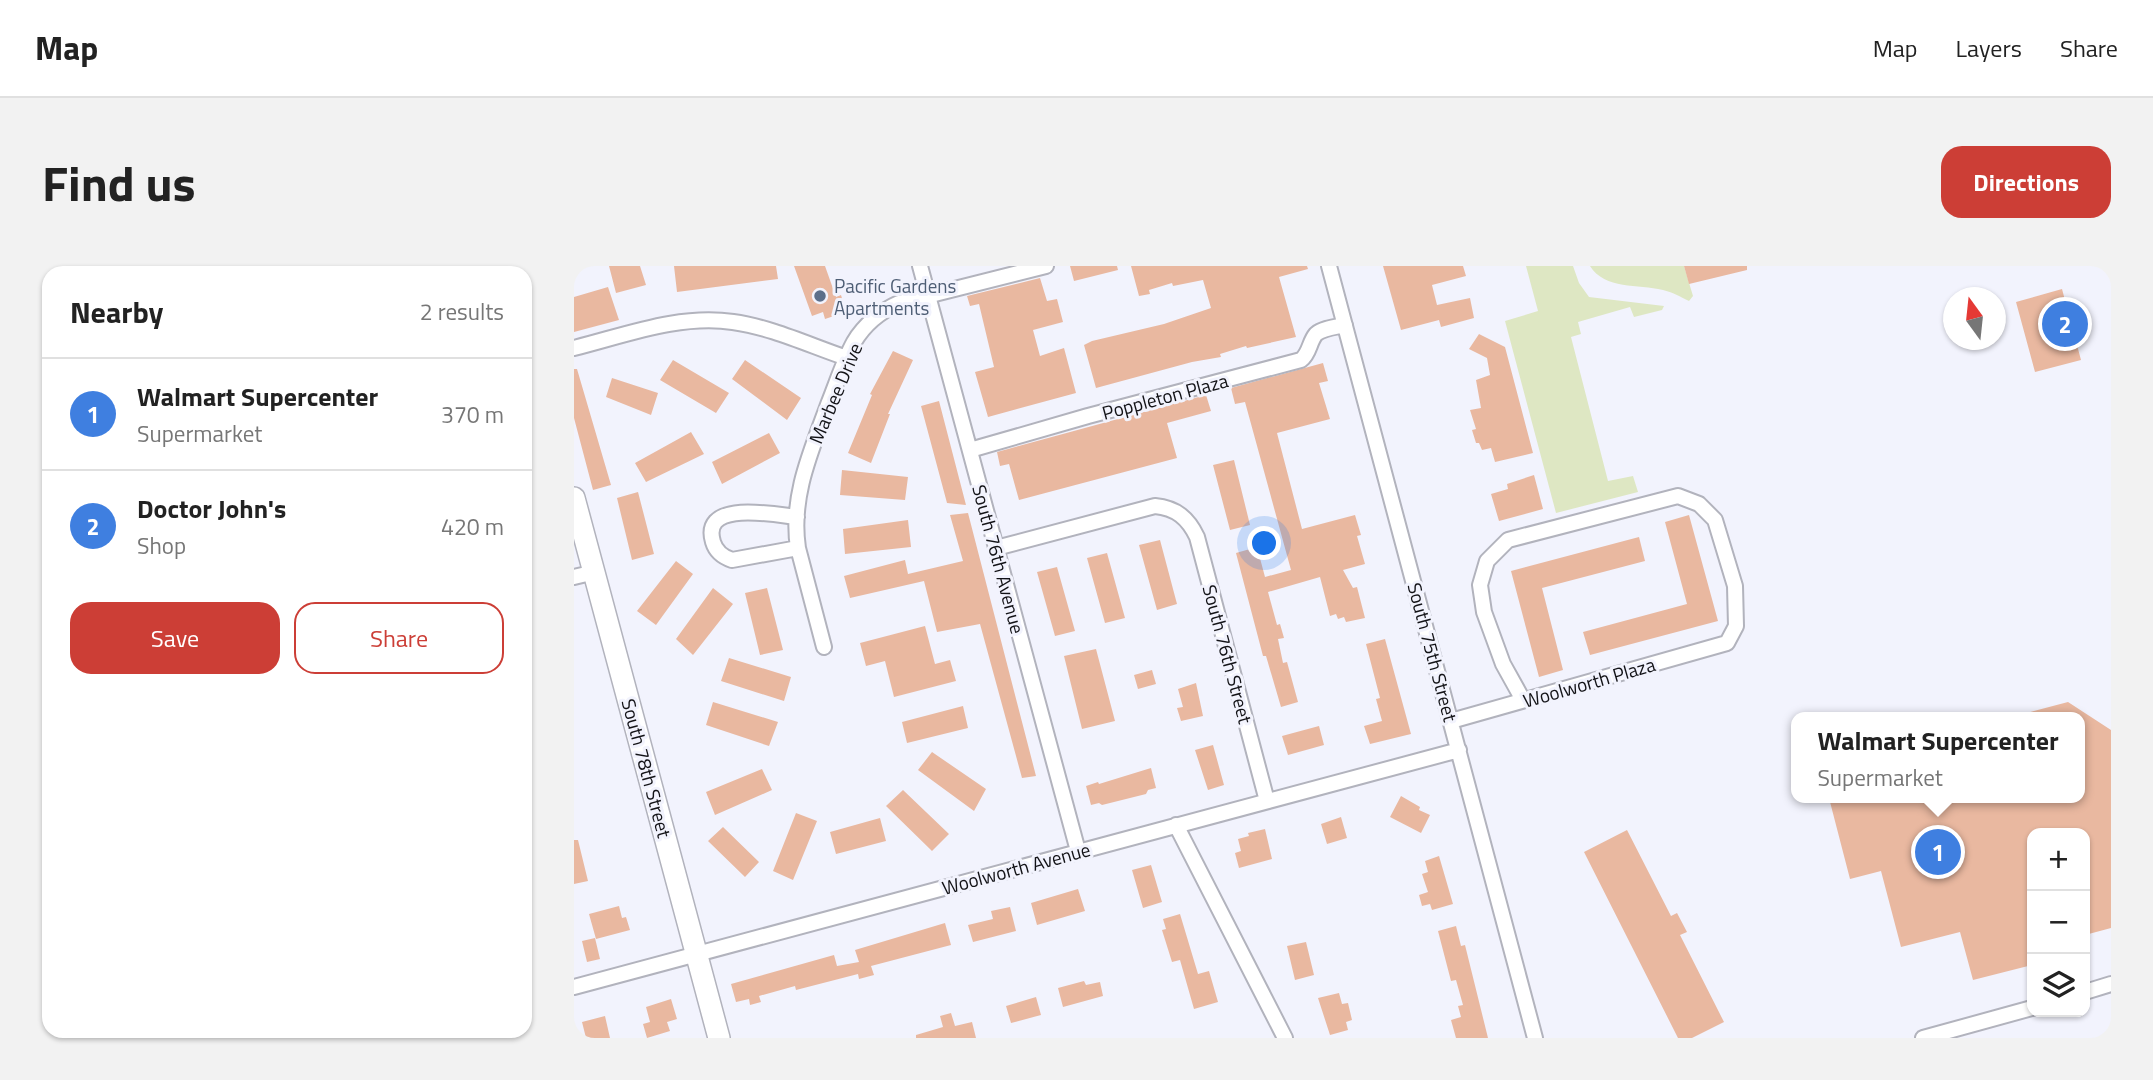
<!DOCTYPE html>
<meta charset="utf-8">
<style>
body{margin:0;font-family:"Titillium Web",sans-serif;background:#f2f2f2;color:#222}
.controls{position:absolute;right:21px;bottom:21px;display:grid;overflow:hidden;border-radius:14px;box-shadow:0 2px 5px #0004}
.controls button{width:63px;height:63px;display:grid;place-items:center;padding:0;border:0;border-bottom:2px solid #e0e0e0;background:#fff;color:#222;font:35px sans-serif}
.compass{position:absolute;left:1369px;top:21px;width:63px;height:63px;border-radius:50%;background:#fff;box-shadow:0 2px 5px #0004;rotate:345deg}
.you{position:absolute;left:691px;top:278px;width:24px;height:24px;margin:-18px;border:5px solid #fff;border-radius:50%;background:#1a73e8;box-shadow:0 0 0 10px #1a73e833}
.badge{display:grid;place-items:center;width:46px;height:46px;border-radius:50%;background:#cc3e36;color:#fff;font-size:23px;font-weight:700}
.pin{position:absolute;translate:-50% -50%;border:4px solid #fff;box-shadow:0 2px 7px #0006}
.popup{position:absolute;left:1217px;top:446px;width:294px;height:91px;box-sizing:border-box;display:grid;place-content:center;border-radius:14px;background:#fff;filter:drop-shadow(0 2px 5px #0005);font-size:23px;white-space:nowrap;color:#767676}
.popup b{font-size:26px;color:#222}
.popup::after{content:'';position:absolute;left:50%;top:100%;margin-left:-14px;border:14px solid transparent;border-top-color:#fff}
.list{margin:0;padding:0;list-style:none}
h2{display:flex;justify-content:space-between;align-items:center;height:91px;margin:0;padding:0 28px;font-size:30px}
h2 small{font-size:23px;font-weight:400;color:#767676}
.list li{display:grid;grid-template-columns:46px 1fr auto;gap:21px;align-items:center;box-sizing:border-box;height:112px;padding:0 28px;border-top:2px solid #e0e0e0}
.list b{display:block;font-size:26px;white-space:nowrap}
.list p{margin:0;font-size:23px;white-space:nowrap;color:#767676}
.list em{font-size:23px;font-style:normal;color:#767676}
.actions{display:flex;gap:14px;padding:21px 28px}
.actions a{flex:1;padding:16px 0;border:2px solid #cc3e36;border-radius:21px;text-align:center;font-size:24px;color:#cc3e36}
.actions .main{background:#cc3e36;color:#fff}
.icon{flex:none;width:38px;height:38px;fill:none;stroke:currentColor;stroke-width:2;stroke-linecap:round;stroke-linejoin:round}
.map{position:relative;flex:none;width:1537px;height:772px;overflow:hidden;border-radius:21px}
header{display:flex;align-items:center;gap:42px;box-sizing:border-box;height:98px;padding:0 35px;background:#fff;border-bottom:2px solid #e0e0e0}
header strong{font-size:33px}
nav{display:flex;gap:38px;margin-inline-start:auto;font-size:24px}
.intro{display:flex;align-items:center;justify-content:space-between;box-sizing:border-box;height:168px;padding:0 42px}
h1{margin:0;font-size:49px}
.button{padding:18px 32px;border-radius:21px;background:#cc3e36;color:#fff;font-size:24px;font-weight:700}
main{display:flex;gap:42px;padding:0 42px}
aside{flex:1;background:#fff;border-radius:21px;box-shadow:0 2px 5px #0004}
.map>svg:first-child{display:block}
.green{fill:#dee7c3}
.building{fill:#e9b8a0}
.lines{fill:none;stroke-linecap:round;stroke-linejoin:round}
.minor-casing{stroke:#b2b3bd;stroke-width:18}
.secondary-casing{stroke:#b2b3bd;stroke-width:24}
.minor{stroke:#fff;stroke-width:14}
.secondary{stroke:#fff;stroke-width:21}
.service-dot{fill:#5c6f8a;stroke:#f2f3fd;stroke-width:2.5}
.labels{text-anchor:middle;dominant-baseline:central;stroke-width:6;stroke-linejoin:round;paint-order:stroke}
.service-label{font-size:19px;fill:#4e5e75;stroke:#f2f3fd;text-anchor:start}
.street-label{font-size:19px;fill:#121216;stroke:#f2f3fd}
</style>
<header>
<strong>Map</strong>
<nav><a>Map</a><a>Layers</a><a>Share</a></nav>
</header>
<div class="intro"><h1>Find us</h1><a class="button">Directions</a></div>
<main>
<aside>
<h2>Nearby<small>2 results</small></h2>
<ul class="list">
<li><span class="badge" style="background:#3f7fe0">1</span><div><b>Walmart Supercenter</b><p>Supermarket</p></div><em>370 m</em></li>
<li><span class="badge" style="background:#3f7fe0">2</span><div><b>Doctor John's</b><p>Shop</p></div><em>420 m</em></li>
</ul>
<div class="actions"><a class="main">Save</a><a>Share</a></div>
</aside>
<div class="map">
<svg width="1537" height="772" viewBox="0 0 1537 772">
<rect width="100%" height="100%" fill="#f2f3fd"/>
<path class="green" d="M952,0H999L1005,17L1015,31L1090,40L1088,44L1060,51L1056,41L1004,56L1007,68L997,71L1034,215L1059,210L1064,226L982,247L931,55L964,45Z
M1016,0H1110L1119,30L1115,35C1107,31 1098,26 1089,24C1064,18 1031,24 1016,0Z"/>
<path class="building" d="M35,0H66L72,19L42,27Z
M100,0H202L204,13L103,26Z
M220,0H251L262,31L267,29L272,46L251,53L249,46L238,50Z
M496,0H543L544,4L500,15Z
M557,0H733L734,3L705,11L722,71L673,82L672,80L646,88L647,91L618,96L522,122L510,79L518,75L590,58L637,42L629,14L599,20L598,17L575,24L576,28L565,30Z
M809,0H889L892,10L858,19L863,39L896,32L900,52L867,61L865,54L827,64Z
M1110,0H1173V4L1115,18Z
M466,12L473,35L483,33L489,56L459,64L466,90L490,82L502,127L414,151L401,106L420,101L405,38L396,40L393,30Z
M34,21L45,54L0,66V31Z
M1488,23L1507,94L1461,106L1442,36Z
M905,68L931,81L959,187L921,196L917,182L908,184L905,177H902L898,164L902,163L896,144L907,142L902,114L916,109L913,92L895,83Z
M319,85L339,94L314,148H316L297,197L274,187L298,129L296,128Z
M99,94L155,127L142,147L86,114Z
M171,94L227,132L213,154L158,113Z
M749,97L754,115L745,117L756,153L703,167L728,263L781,249L787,269L783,270L791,298L769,304L779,322L783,321L791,352L772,356L770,351L764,353L762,348L756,350L746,311L694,326L703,359L706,358L710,372L704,373L709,397L713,396L724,436L707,441L692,390H689L662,287L683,281L691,311L717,304L671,136L661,138L657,122Z
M0,103H3L37,219L19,224L0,152Z
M38,112L84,127L77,149L32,131Z
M632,129L637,145L593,157L603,192L445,234L435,198L426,200L423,186Z
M365,135L392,239L373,237L347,140Z
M117,166L130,188L72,216L61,197Z
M195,167L206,187L148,218L138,196Z
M660,194L676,259L656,264L639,199Z
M268,204L334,211L331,234L266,229Z
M960,209L969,243L925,255L917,228L934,223L933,218Z
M64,226L80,288L58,294L43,232Z
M394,247L462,510L448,512L406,358L363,366L350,315L276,332L270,310L331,294L334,308L389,295L376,249Z
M1115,249L1144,355L1016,389L1009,366L1113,338L1091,256Z
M334,254L337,281L271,288L269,263Z
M1065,271L1071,295L968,322L989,404L965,411L937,305Z
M586,274L603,338L583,344L565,279Z
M533,287L551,352L531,357L513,292Z
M102,295L119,308L82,359L63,345Z
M483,301L501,365L481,370L463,306Z
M139,322L159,338L119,389L102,373Z
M193,322L209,384L186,389L171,327Z
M351,360L361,398L376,394L382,415L320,431L311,395L292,400L286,377Z
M811,373L837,468L796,478L790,460L808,455L802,433L806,432L792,378Z
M522,383L541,455L508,463L490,390Z
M155,392L217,411L210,435L147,415Z
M578,404L582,418L564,423L560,409Z
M622,417L629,450L607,455L603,442L609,441L604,423Z
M139,436L204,456L195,480L132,459Z
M1494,436L1537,464V662L1511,669V567H1458V699L1399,714L1386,666L1327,681L1307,605L1276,613L1255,532H1506V451H1450L1449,448Z
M389,440L394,462L333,477L328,456Z
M745,460L750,479L714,489L708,470Z
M639,479L650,519L634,524L621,484Z
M358,486L412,523L400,545L344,504Z
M577,502L582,522L574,524L572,528L528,539L525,537L517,539L512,520L524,516L525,518Z
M188,503L198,524L141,549L132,526Z
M329,524L375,568L358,585L312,540Z
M827,530L846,541L845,544L856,549L847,567L816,551Z
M222,547L243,555L219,614L199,605Z
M767,551L773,572L753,578L747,558Z
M306,552L312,575L262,588L256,566Z
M149,561L185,596L171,611L134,575Z
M691,563L698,593L665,602L661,587L667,585L664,573L675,570L674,567Z
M1053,564L1097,650L1103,647L1113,666L1106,669L1150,756L1118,772H1104L1010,586Z
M0,574H4L14,615L0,618Z
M865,590L879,638L858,644L856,638L848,640L845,629L854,626L848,608L854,606L851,595Z
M577,599L588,636L569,642L558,604Z
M504,623L511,645L463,659L457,637Z
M45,640L48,652L52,651L56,664L22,673L15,648Z
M436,641L442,665L399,676L394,659L419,653L417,645Z
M606,648L624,708L635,705L644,736L620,743L606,694L598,696L588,664L592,663L589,653Z
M371,657L377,679L297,700L300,709L285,713L284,708L222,724L221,720L185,730L187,736L176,739L175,733L162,736L157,718L260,689L263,700L285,696L281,684Z
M882,660L887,680L891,679L914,772H882L877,754L887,751L884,740L889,739L882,714L877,715L864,665Z
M21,672L26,693L13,696L8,675Z
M732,676L740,709L721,714L713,680Z
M510,715L512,719L526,716L529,730L489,741L484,722Z
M765,727L768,738L774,737L778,754L772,756L774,764L756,769L744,732Z
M462,731L467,749L437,757L432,740Z
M97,733L103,753L93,756L96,765L73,772L69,758L76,756L72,741Z
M377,747L381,760L398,756L402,772H342V769L369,761L366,750Z
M31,750L36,772H12L8,756Z"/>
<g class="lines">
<g class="minor-casing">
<path id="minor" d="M346,0L504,585
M755,0L961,772
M0,82C52,69 106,48 159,56C197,61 237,80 273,92
M396,184L514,150L727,94C736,87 735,76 742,68C749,62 762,61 771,59
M223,251C202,249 126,233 139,276C142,286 149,291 158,294L224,282
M422,282L581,240C602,242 614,252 623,271L693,535
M0,311L21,306
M250,381L224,282C216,230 238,183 255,136C263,116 270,94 280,76C290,59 307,45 325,37L472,0
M877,455L1153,377L1162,360L1161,320L1141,254L1125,238L1104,230L934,274L913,295L906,319L910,346L929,398L949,434
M602,559L711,772
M0,721L885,484
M1511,726L1537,718
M1349,772L1458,742"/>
</g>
<g class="secondary-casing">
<path id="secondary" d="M0,232L145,772"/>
</g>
<use href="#minor" class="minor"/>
<use href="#secondary" class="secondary"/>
</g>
<circle class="service-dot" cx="246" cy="30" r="7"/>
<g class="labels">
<g class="service-label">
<text x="260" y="19">Pacific Gardens<tspan x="260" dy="22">Apartments</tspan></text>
</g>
<g class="street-label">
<text transform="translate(261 127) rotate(-67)">Marbee Drive</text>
<text transform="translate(591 130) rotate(-15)">Poppleton Plaza</text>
<text transform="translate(425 293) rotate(75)">South 76th Avenue</text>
<text transform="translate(859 386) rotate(75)">South 75th Street</text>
<text transform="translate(654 388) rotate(75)">South 76th Street</text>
<text transform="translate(1015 416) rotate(-16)">Woolworth Plaza</text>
<text transform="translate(73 502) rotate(75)">South 78th Street</text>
<text transform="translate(442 602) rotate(-15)">Woolworth Avenue</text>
</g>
</g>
</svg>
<div class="controls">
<button>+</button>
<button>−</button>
<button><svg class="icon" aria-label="layers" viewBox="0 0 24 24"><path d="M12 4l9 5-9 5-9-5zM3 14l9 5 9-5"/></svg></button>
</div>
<svg class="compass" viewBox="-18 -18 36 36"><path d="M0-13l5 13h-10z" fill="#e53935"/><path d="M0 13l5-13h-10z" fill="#767676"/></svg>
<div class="you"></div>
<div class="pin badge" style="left:1364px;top:586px;background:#3f7fe0">1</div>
<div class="popup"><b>Walmart Supercenter</b>Supermarket</div>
<div class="pin badge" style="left:1491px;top:58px;background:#3f7fe0">2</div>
</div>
</main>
